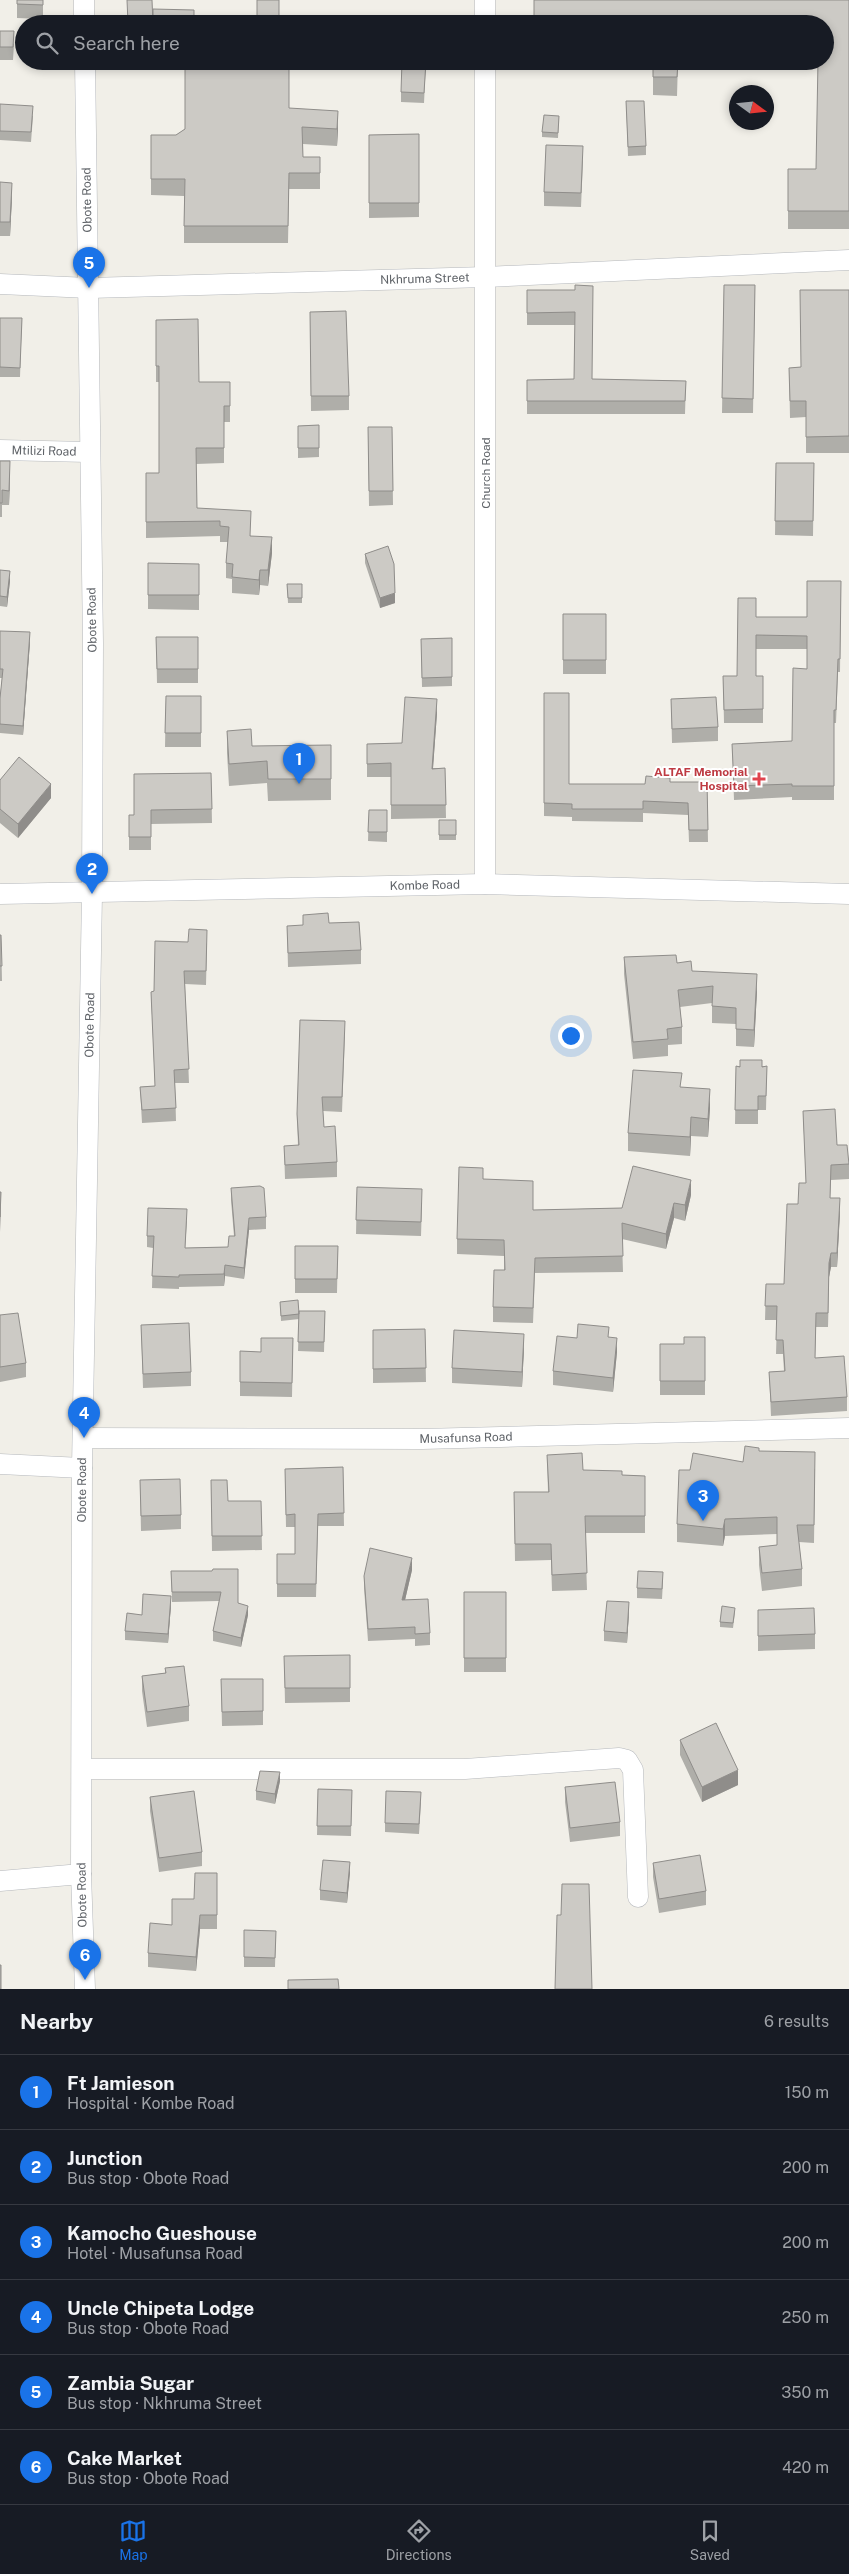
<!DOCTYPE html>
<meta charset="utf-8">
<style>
body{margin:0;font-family:"Public Sans",sans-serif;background:#242831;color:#f1f3f6}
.compass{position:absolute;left:729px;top:85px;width:45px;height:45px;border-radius:50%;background:#171b24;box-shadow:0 2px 8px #0003;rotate:105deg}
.you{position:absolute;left:570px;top:1035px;width:18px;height:18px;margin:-12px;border:4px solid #fff;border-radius:50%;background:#1a73e8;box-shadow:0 0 0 8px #1a73e833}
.badge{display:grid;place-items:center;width:32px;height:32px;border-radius:50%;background:#1a73e8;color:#fff;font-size:16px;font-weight:700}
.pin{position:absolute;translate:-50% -41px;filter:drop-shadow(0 1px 2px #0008)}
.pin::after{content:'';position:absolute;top:26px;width:18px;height:15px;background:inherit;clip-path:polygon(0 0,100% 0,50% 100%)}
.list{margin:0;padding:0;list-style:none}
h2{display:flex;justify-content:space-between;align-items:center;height:65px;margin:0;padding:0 20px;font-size:21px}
h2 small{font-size:16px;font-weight:400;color:#9ea1a6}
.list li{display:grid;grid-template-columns:32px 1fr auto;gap:15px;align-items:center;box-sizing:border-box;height:75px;padding:0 20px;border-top:1px solid #363941}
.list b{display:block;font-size:19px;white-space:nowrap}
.list p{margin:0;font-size:16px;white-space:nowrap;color:#9ea1a6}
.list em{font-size:16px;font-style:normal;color:#9ea1a6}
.icon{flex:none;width:28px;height:28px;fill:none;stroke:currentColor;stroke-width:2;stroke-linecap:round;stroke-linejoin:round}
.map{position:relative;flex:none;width:849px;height:1989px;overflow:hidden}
.search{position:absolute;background:#171b24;box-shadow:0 2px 8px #0003;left:15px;right:15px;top:15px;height:55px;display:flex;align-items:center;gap:12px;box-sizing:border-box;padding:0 18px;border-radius:28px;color:#9ea1a6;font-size:19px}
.sheet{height:515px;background:#171b24}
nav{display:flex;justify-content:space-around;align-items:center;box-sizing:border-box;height:70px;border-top:1px solid #363941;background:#171b24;font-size:14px;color:#9ea1a6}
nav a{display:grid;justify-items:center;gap:2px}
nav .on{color:#1a73e8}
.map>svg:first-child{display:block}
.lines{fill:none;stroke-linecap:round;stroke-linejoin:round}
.minor-casing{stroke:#b5b8bc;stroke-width:21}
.minor{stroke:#fff;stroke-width:20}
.wall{fill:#afaea9}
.shaded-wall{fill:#8f8d8a}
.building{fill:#cccac5;stroke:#8f8d8a}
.health-dot{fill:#e0444e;stroke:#fff;stroke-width:2}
.labels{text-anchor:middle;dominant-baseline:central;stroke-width:4;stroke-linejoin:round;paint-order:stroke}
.street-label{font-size:12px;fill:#5f6368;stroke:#fff}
.health-label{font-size:12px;font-weight:bold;fill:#be3a42;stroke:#fff;text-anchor:end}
</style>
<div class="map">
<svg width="849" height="1989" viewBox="0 0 849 1989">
<rect width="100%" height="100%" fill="#f1efe8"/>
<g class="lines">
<g class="minor-casing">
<g id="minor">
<path d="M84,0V24"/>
<path d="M485,0V24"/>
<path d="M485,61V884"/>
<path id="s1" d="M0,284L89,288L486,277L849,260"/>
<path id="s2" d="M0,450L88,452"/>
<path id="s3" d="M0,894L485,884L849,894"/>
<path id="s4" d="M84,1438L422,1439L849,1428"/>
<path d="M0,1464L82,1468"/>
<path d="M83,1769H465L619,1758L627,1760L633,1770L638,1897"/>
<path d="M0,1881L81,1874"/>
<path id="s5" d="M85,1989L81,1874L82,1468L92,894L93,643L85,61"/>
</g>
</g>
<use href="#minor" class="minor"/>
</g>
<path class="wall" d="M17,0H43V19L17,18Z
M849,0V229H788V169H816Z
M0,31L14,44L13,60H0Z
M426,61L424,103L401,102V92Z
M653,61H678L677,96L653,95Z
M626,101L646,146V155L628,156Z
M0,104L33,116L31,142L0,140Z
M289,108L338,128L337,146L303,144V157H320V189H289L288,243H184V196L151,195V179L176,135L185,129Z
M559,116L558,138L542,137V132Z
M419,134V217L369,218V135Z
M583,160L581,207L544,206V192Z
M0,182L12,197L10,236H0Z
M724,285H755L753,413H722Z
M527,290H575L592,379L686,381L685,414H527V380L574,379L575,325H527Z
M849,290V453H806V417L790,418L789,368L801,367Z
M310,312L349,396V410L311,411Z
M0,318H22L20,377H0Z
M156,320L199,382H230V422H224V463L196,464L197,508L251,536L272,553L268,586L260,585L259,595L232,593V579L226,578V563L228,542H220V536L146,538V473H159V382H156Z
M319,425V457L298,458V426Z
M368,427H392L393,505L369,506Z
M0,461L10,476L9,505H2V517H0Z
M776,463H814L813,536L775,535Z
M365,554L395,603L380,608L365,563Z
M199,564V610L148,609V595Z
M0,570L10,581L7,607L0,606Z
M841,581L840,672H838L836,723H834V800H792V797L734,800L732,744L792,741L807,669V649H756V676H763V723H724L723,676H737L756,617H807Z
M287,584H302V603H288Z
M563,614H606V674H563Z
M0,631L30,642L23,735L0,733V698L2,678H0Z
M156,637H198V683H157Z
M452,638V686L422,687L421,639Z
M544,693L569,784H645L670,782H707L708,842H689L688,815L643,813V822L572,821V817L544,816Z
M166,696H201V747H165Z
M671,699L718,727V741L672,743Z
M437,713L433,768H445L446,818L391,819V777H367V744L402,743Z
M227,731L252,746L331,745V800L268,801L267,783L229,786L227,753Z
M211,773L212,823L151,824V850H129V815H134Z
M0,780L51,798L18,838L0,823Z
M369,810H387V842L368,841Z
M439,820H456V840H439Z
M303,915L329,923L361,950V964L288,967L287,926H303Z
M0,935H1L2,981H0Z
M207,943L206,985L185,984L189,1083H175L176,1121L142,1123L140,1087L155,1086L151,992L154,991Z
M624,957L677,963L692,971L757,991L754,1047L736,1046V1024L712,1023V1003L680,1007L682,1027V1044L668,1045V1056L633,1059L624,974Z
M345,1035L342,1112L323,1111L324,1127L337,1162V1177L285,1179L284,1146H298L297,1114Z
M736,1066H767L766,1110H758V1124H735Z
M682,1087L710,1108L708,1137L691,1136L690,1156L628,1151V1133Z
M803,1111L837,1145L849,1164V1179L831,1180L830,1198L840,1212L837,1267H831L829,1277L828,1327H816L815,1358L847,1397V1411L771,1416L769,1372L784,1371L783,1354H776L777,1320H765L766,1284H784L798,1204L806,1183Z
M483,1179L533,1210L622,1208L691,1195L685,1221L674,1218L666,1249L622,1239L623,1272L535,1273L533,1323L493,1322V1307L504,1270V1256L457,1254V1239Z
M357,1187L422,1203L421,1236L356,1234Z
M231,1188L266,1217V1229L249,1230L244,1279L225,1276L224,1286L179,1287V1289L152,1288L153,1248L147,1247V1236L187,1221L185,1248L228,1247L234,1236L231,1200Z
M295,1246H338L337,1293H295Z
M280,1302L299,1311H325L324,1352L298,1351L299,1319L281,1321Z
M0,1315L26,1363V1377L0,1382Z
M141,1325L191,1372V1386L143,1388Z
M425,1329L426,1382L373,1383V1330Z
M609,1337L617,1352L613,1392L553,1385V1371L577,1338Z
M705,1337V1395H660V1344H684Z
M293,1338L292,1397L240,1396V1351L261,1352Z
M524,1348L522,1387L452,1383V1368Z
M759,1451L815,1469L814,1543L799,1542L802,1569V1586L762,1591L759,1565V1547L777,1545V1534L725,1536L723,1546L677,1542V1524L690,1470L743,1462Z
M547,1455L583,1470L622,1475L645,1476V1533H585L587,1590L552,1591L551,1560L515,1561L514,1492H548Z
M343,1467L344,1526H318L316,1597H277V1554H295V1527H286L285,1469Z
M140,1480L181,1515V1529L141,1531Z
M211,1480L228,1501H261L262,1550L212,1551Z
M412,1570L405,1600L430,1633V1645L415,1646V1639L368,1641L364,1588V1576Z
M171,1571H212L238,1603L248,1615L241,1647L213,1641V1631L219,1601L172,1602Z
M663,1581L662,1599L637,1598V1588Z
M464,1592H506V1672H464Z
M171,1605L168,1643L125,1640V1631L142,1615Z
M758,1610L815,1634V1649L758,1651Z
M629,1612L627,1643L604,1641V1631Z
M735,1612L733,1628L720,1627V1622Z
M284,1656L350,1688V1702L285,1703Z
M165,1668L189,1706V1721L147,1727L142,1691V1676L165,1673Z
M221,1679L263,1711V1725L222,1726Z
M680,1740L738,1785L702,1802L680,1755Z
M280,1781L275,1804L256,1800V1791Z
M565,1787L620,1822V1836L570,1842L565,1802Z
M318,1789L352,1790L351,1836L317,1835Z
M150,1797L202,1852V1866L159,1872L150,1811Z
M421,1802L419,1834L385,1832V1823Z
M653,1863L706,1891V1905L659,1913L653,1877Z
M350,1872L347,1903L320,1900V1890Z
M217,1873V1929H200L196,1971L148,1967V1953Z
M244,1930L276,1931L275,1967H244Z"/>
<path class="shaded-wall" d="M338,111V128L337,146V129Z
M12,183V197L10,236V222Z
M10,461V476L9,505V491Z
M272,537V553L268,586V570Z
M260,570V585L259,595V580Z
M10,571V581L7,607V597Z
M395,593V603L380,608V598Z
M30,632V642L23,735V726Z
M437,699V713L432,782V769Z
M51,784V798L18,838V824Z
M757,974V991L754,1047V1030Z
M710,1089V1108L708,1137V1119Z
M691,1117V1136L690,1156V1137Z
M691,1180V1195L685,1221V1205Z
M1,1192V1206L0,1232V1217Z
M840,1198V1212L837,1267V1253Z
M674,1203V1218L666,1249V1234Z
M249,1218V1230L244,1279V1268Z
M831,1253V1267L829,1277L828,1327L829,1263Z
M225,1265V1276L224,1286V1274Z
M524,1334V1348L522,1387V1372Z
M617,1338V1352L613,1392V1378Z
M725,1519V1536L723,1546V1529Z
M412,1558V1570L402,1613V1600Z
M171,1596V1605L168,1643V1634Z
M629,1602V1612L627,1643V1633Z
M248,1606V1615L241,1647V1638Z
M738,1770V1785L702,1802V1787Z
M280,1772V1781L275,1804V1794Z
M350,1862V1872L347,1903V1893Z
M200,1915V1929L196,1971V1957Z"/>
<path class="building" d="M17,0H43V5L17,4Z
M127,0H152L153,24L128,23Z
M257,0H279V24H257Z
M534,0H849V211H788V169H816L818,61H825V24H534Z
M153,9L194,10V24H153Z
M0,31H14L13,47H0Z
M185,61H289V108L338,111L337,129L302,127L303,157H320V173H289L288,226H184L185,179H151V135H176L185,129Z
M402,61H426L424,93L401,92Z
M653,61H678L677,77H653Z
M626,101H644L646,146L628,147Z
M0,104L33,106L31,132L0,131Z
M544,115L559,116L558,133L542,132Z
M419,134V203H369V135Z
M546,145L583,146L581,193L544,192Z
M0,182L12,183L10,222H0Z
M575,285L593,286L592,379L686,381L685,401H527V380L574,379L575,312L527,313V290H575Z
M724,285H755L753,399L722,398Z
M800,290H849V436L806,437V401H790L789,368L801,367Z
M346,311L349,396H311L310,312Z
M0,318H22L20,368L0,367Z
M198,319L199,382H230V406H224V448H196L197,508L251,511L250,536L272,537L268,570H260L259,580L232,577L233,564L226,563L229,527L220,526V521L146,522V473H159V366H156V320Z
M319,425V448H298V426Z
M368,427H392L393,491H369Z
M0,461H10L9,491L2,490V503H0Z
M776,463H814L813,521H775Z
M388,546L394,564L395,593L380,598L365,554Z
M148,563L199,564V595H148Z
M0,570L10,571L7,597L0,596Z
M807,581H841L840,659H838L836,710H834V786H792V784L734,786L732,744L792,741L793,668L807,669V636L756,635V676H763V709L724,710L723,676H737L738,598H756V617H807Z
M287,584H302V598H288Z
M563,614H606V660H563Z
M0,631L30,632L23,726L0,724V698L3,669H0Z
M156,637H198V669H157Z
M452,638V677L422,678L421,639Z
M544,693H569V784H645L646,776L670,778V782H707L708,830H689L688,803L643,801V809H572V804L544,803Z
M166,696H201V733H165Z
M405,697L437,699L432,769L445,768L446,805H391V763L367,764V744L402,743Z
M716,697L718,727L672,729L671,699Z
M251,729L252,746L331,745V779H268L267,761L229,764L227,731Z
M19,757L51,784L18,824L0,809V780Z
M211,773L212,809L151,810V837H129V815H134V774Z
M369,810H387V832H368Z
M439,820H456V835H439Z
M328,913L329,923L359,922L361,950L288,953L287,926L303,925V915Z
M189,929L207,930L206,971H184L189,1069L174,1070L176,1108L142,1110L140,1087L155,1086L151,992L154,991L155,941L188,942Z
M0,935H1L2,966H0Z
M676,955L677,963L691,961L692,971L757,974L754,1030L736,1029V1008L712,1006L713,986L678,990L682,1027L667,1029L668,1039L633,1042L624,957Z
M300,1020L345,1021L342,1097H322L324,1127L335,1126L337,1162L285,1165L284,1146L299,1145L297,1114Z
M740,1060H762V1067L767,1066L766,1096H758V1110H735L736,1066L740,1067Z
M633,1070L682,1073L680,1087L710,1089L708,1119L691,1117L690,1137L628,1133Z
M835,1109L837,1145H847L849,1164L831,1165L830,1198H840L837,1253H831L829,1263L828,1313H816L815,1358L844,1356L847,1397L771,1402L769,1372L785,1371L783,1340H776L777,1306H765L766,1284H784L787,1204H798L799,1183H806L803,1111Z
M633,1166L691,1180L685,1205L674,1203L666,1234L622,1223L623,1256L535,1258L533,1308L493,1307L494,1270H505L504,1240L457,1239L459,1167L483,1168V1179L533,1181V1210L622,1208Z
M260,1186L264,1188L266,1217L249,1218L244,1268L225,1265L224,1274L179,1275V1277L152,1276L154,1236H147L148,1208L187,1209L185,1248L228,1247L229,1236H235L231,1188Z
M357,1187L422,1189L421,1222L356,1220Z
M0,1192H1L0,1217Z
M295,1246H338L337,1279H295Z
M298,1300L299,1314L281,1316L280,1302Z
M299,1311H325L324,1342H298Z
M18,1313L26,1363L0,1367V1315Z
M189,1323L191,1372L143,1374L141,1325Z
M578,1324L609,1327L608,1337L617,1338L613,1378L553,1371L557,1336L577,1338Z
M425,1329L426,1368L373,1369V1330Z
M454,1330L524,1334L522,1372L452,1368Z
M684,1337H705V1381H660V1344H684Z
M261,1338H293L292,1383L240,1382V1351L261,1352Z
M745,1446L759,1448V1451L815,1452L814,1525H797L802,1569L762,1573L759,1547L777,1545V1517L725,1519L723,1529L677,1524L679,1470H690L693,1453L743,1462Z
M582,1453L583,1470L622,1471V1475L645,1476V1516H585L587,1573L552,1575L551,1544H515L514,1492H549L547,1455Z
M343,1467L344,1513L318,1514L316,1584H277V1554H295V1514L286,1515L285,1469Z
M180,1479L181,1515L141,1516L140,1480Z
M211,1480H227L228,1501H261L262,1536H212Z
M370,1548L412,1558L402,1600L428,1599L430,1633L415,1634V1627L368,1629L364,1576Z
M213,1569H238V1603L248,1606L241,1638L213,1631L221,1592H172L171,1571H212Z
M638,1571L663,1572L662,1589L637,1588Z
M464,1592H506V1658H464Z
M143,1594L171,1596L168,1634L125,1631L127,1613L142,1615Z
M607,1601L629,1602L627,1633L604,1631Z
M722,1606L735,1608L733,1623L720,1622Z
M814,1608L815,1634L758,1636V1610Z
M350,1655V1688H285L284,1656Z
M184,1666L189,1706L147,1712L142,1676L166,1673L165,1668Z
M221,1679H263V1711L222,1712Z
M716,1723L738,1770L702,1787L680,1740Z
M260,1771L280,1772L275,1794L256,1791Z
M615,1782L620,1822L570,1828L565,1787Z
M318,1789L352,1790L351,1826H317Z
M194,1791L202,1852L159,1858L150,1797Z
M386,1791L421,1792L419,1824L385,1823Z
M700,1855L706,1891L659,1899L653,1863Z
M323,1860L350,1862L347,1893L320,1890Z
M195,1873H217V1915H200L196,1957L148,1953L150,1923L172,1925V1899H194Z
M562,1884H589L592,1989H555L557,1915H561Z
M244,1930L276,1931L275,1958L244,1957Z
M0,1965H1V1989H0Z
M338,1979L339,1989H288V1980Z"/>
<path class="health-dot" d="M756.5 771.5h5v5h5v5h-5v5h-5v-5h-5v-5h5z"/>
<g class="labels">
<g class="street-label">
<text transform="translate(87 200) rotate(-91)">Obote Road</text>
<text stroke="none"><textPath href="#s1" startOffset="425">Nkhruma Street</textPath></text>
<text stroke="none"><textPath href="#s2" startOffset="44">Mtilizi Road</textPath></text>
<text transform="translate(486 473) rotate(-90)">Church Road</text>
<text transform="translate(92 620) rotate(-91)">Obote Road</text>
<text stroke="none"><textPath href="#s3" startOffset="425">Kombe Road</textPath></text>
<text stroke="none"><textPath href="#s5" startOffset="964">Obote Road</textPath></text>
<text stroke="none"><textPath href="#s4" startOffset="382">Musafunsa Road</textPath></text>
<text stroke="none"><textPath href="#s5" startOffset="499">Obote Road</textPath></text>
<text transform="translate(82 1895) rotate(-91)">Obote Road</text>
</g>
<g class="health-label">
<text x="748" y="772">ALTAF Memorial<tspan x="748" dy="14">Hospital</tspan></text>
</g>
</g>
</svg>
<svg class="compass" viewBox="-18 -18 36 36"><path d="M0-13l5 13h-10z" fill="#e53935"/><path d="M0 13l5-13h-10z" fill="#9ea1a6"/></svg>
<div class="you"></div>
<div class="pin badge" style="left:299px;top:784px">1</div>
<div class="pin badge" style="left:92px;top:894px">2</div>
<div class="pin badge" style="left:703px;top:1521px">3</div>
<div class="pin badge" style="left:84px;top:1438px">4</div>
<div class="pin badge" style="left:89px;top:288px">5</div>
<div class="pin badge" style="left:85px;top:1980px">6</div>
<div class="search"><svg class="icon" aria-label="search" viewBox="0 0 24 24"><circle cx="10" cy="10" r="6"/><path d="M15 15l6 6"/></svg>Search here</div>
</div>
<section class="sheet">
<h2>Nearby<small>6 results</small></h2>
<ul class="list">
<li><span class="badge">1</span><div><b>Ft Jamieson</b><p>Hospital · Kombe Road</p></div><em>150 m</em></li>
<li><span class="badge">2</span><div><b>Junction</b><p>Bus stop · Obote Road</p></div><em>200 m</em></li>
<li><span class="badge">3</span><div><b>Kamocho Gueshouse</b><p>Hotel · Musafunsa Road</p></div><em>200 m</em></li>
<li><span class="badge">4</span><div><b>Uncle Chipeta Lodge</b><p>Bus stop · Obote Road</p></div><em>250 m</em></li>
<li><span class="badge">5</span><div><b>Zambia Sugar</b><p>Bus stop · Nkhruma Street</p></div><em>350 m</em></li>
<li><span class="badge">6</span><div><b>Cake Market</b><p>Bus stop · Obote Road</p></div><em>420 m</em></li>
</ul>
</section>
<nav>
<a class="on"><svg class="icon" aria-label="map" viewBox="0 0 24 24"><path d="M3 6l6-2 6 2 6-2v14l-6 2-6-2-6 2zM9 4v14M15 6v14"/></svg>Map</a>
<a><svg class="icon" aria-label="directions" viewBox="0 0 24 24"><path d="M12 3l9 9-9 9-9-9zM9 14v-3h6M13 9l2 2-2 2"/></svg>Directions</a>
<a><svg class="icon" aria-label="saved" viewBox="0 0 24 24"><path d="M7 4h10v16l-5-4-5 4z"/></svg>Saved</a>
</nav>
